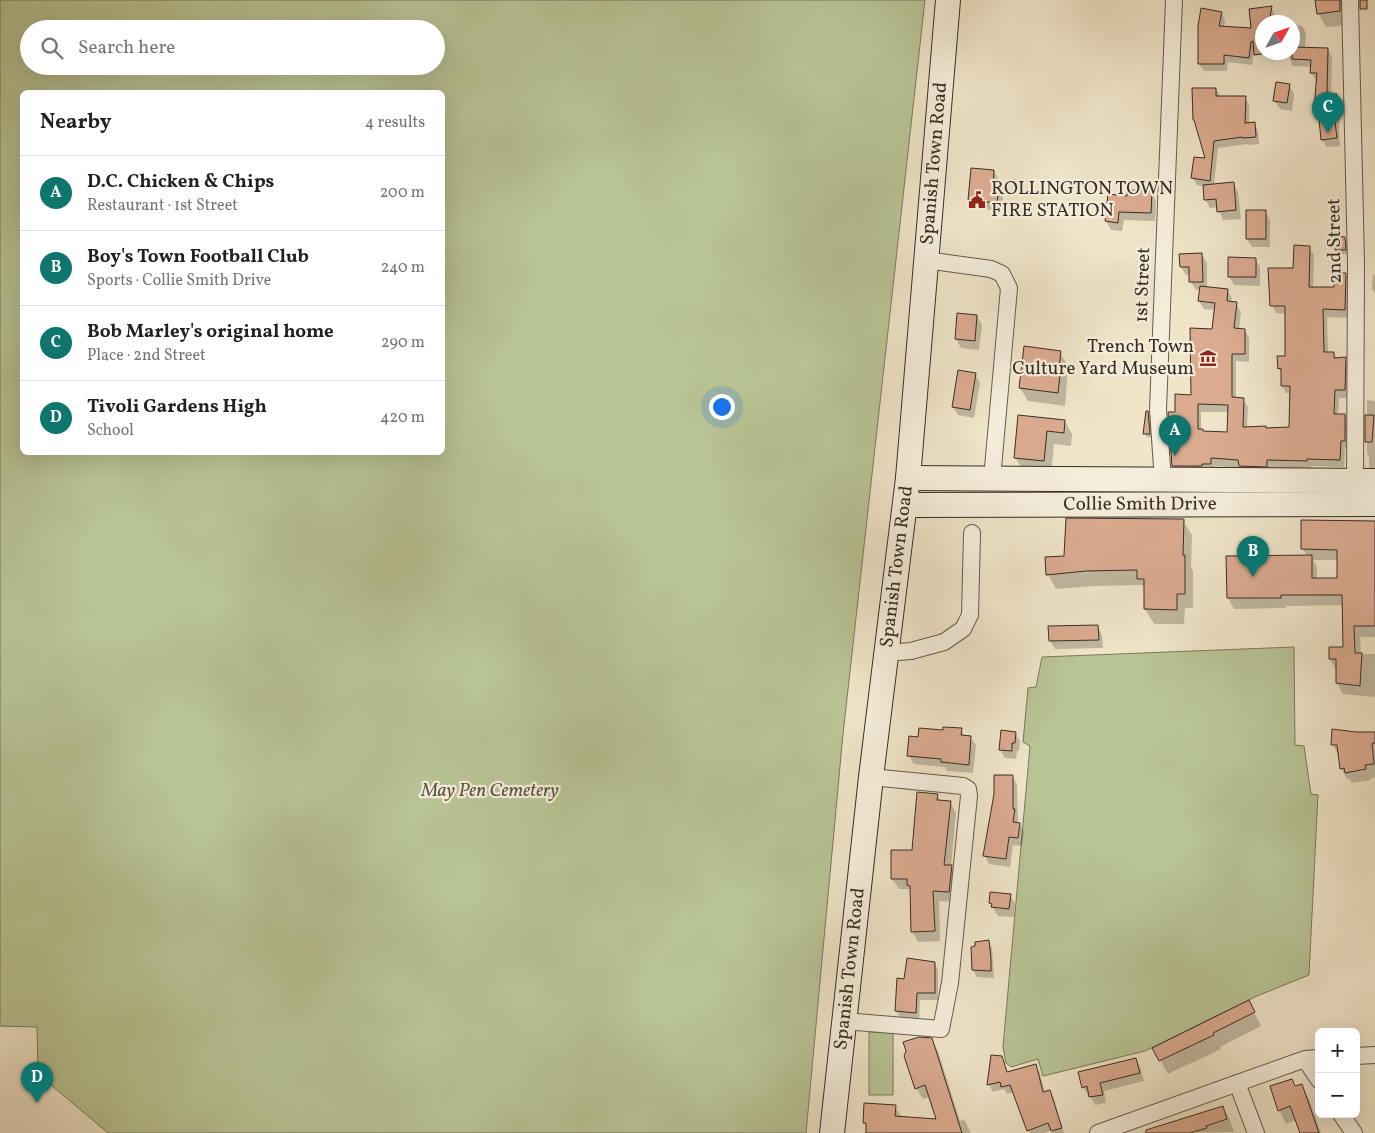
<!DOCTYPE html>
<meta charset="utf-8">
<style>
body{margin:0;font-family:Vollkorn,serif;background:#f2f2f2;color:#202124}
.controls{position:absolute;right:15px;bottom:15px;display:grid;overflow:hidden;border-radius:8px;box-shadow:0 5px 20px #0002}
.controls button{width:45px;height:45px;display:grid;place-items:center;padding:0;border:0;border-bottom:1px solid #e0e0e0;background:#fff;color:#202124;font:25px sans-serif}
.compass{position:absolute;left:1255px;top:15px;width:45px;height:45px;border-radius:50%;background:#fff;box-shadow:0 5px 20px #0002;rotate:50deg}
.you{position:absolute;left:721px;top:406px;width:18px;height:18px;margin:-12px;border:4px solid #fff;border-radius:50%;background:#1a73e8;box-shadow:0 0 0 8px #1a73e833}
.badge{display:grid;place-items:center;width:32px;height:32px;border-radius:50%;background:#0f766e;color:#fff;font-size:16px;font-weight:700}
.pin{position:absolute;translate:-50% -41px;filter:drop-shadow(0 1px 2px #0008)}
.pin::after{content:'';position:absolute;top:26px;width:18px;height:15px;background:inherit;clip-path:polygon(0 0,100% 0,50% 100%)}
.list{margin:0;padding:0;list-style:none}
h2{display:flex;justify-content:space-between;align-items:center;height:65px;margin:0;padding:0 20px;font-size:21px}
h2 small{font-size:16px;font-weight:400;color:#757577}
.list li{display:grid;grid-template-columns:32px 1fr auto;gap:15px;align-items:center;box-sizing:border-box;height:75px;padding:0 20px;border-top:1px solid #e0e0e0}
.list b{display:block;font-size:19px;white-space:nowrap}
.list p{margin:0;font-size:16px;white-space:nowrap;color:#757577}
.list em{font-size:16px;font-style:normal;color:#757577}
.icon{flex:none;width:28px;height:28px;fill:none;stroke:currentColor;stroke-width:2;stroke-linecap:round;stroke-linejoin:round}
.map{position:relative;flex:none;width:1375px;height:1133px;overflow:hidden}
.search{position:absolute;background:#fff;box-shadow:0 5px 20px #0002;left:20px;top:20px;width:425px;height:55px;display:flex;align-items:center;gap:12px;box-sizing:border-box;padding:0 18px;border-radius:28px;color:#757577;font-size:19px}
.panel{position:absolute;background:#fff;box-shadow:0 5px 20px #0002;left:20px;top:90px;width:425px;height:365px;border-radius:8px}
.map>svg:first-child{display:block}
.green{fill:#b9c596;stroke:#79795d;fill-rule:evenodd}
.shadow{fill:#0003;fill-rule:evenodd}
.building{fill:#dbab90;stroke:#392d24;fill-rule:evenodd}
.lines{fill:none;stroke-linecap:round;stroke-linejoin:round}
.street-casing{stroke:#675b4d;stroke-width:18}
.secondary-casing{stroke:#392d24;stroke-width:26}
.street{stroke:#f5eedc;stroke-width:16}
.secondary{stroke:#f5eedc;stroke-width:24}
.labels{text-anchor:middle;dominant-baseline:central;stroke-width:4.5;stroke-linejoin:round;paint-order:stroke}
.street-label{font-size:19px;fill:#392d24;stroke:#f5eedc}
.poi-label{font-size:19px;fill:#392d24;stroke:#f5eedc;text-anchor:start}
.park-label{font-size:19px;font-style:italic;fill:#595340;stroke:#f5eedc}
</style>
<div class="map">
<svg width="1375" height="1133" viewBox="0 0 1375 1133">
<rect width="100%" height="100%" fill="#f0e5c9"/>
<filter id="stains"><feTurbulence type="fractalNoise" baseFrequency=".004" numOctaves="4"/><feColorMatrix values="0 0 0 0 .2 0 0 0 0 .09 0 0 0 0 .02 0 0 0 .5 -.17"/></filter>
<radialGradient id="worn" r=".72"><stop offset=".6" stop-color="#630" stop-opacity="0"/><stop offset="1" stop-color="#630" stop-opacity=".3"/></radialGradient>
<path class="green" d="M0,0H925L843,734L806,1133H108L38,1074L37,1027L0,1026ZM29,29H436V66H29ZM22,92H442V452H22Z
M1294,647L1295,745L1304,746L1311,794L1318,795L1309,975L1257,996L1145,1051L1043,1076L1038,1059L1011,1067L1006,1063L1003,1047L1030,746L1023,742L1028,688L1036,687L1042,657Z
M869,1032H893V1095H869Z"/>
<path class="shadow" d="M1317,0H1353L1347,25L1326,27L1318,13Z
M1271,8L1275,15L1274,22H1262V48L1254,49L1252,65L1228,62L1227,71H1204L1199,64L1221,13L1225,20L1224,28L1253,29Z
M1292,25L1302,26L1306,33L1305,49L1328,50L1332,57L1331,95L1336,96L1340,103L1339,130L1340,146L1327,147L1322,140L1320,116L1316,109L1318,80H1316L1311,73L1312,67L1293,66L1289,58V52H1292Z
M1289,85L1294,94L1292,111L1280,109L1274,100Z
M1216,89L1220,96L1245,98L1249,105V124H1254L1258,131L1259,144L1248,145L1247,144L1218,148L1214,185L1233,183L1238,192L1241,219L1223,220L1218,207L1210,208L1205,199L1204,186L1197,185L1193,178L1206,159Z
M994,171L999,180L998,186L1003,195L1002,211L975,208L970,200Z
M1151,192L1156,201L1155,221L1124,220L1122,231L1111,230L1106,221L1128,198Z
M1265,211L1270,220V247H1252L1247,239Z
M1345,238L1347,242V254H1339L1337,250Z
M1309,247L1314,255L1313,288H1335L1345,274L1350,282L1349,318L1327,317L1328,353H1334L1337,359H1345L1349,367V398H1339L1338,415H1345L1349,423V449L1345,448L1344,467L1311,466V468H1271V474H1244L1241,468L1215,466V472L1178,474L1173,466L1176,414L1193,396L1213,330L1215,310L1204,309L1199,301L1200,290H1196L1191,282L1190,275H1186L1181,267L1202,254L1207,263V288L1227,290L1232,298L1231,303L1236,304L1241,312L1239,330H1245L1249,338V362L1236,361V399H1243L1248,407L1247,428L1291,429V393H1286L1282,385V373L1279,368L1286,357L1287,314L1276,313L1272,305ZM1201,412H1229L1228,434L1204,433L1201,431Z
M1255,259L1260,267V286L1234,285L1229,276Z
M1373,275H1375V294L1372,288Z
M977,316L982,325L979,350L961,348L956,339Z
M1060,353L1068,366L1065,406L1028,401L1020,388Z
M975,374L980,383L974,418L958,415L953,407Z
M1367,400L1375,401V476L1369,466V457L1367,453Z
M1147,412L1150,416L1151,437H1147L1145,433Z
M1020,416L1065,421L1072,434L1071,446L1054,444L1051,474L1023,471L1015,457Z
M1183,521L1192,535L1191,567L1193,571V608H1185L1184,624H1154L1145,609V590L1142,585L1095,586L1056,589L1048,574L1066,557Z
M1375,522V637H1360L1361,654H1375V697L1343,694L1337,683L1336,670L1330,659V648H1344V605L1286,606V608L1234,609L1228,598L1227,557L1307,556L1303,549ZM1313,560H1338V579H1317V567Z
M1097,626L1102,635L1103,648L1055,649L1050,640Z
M961,730L965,736L970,737L976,745L973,773L947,771L945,767L914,764L909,756L919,739L944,732Z
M1015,733L1020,741L1019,751H1017L1016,759L1005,758L1000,749Z
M1375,733V777L1371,778V780L1352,783L1350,779H1347L1341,768L1339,756L1333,745L1356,734Z
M1012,776L1017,784L1018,824H1020L1024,832L1022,846L1013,845L1010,867L989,864L985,856Z
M937,795L941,802H950L956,813L951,866L957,877L955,902L939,901L940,941L918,942L912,931L911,889H899L892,879L913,852Z
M1010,895L1015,904L1014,917L998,916L990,903Z
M988,941L992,948L994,978L977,977L973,970Z
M934,963L938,970V1000H920L919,1019L900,1017L896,1011L905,980Z
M1248,1001L1261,1026L1220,1047L1221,1049L1168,1074L1160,1060Z
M931,1039L938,1051L960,1121L964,1119L971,1133H867V1129L864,1122L895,1106L902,1118L938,1120L930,1097L923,1099L916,1088Z
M992,1056L1001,1058L1008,1073L1036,1066L1040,1073L1045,1093L1049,1092L1054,1099L1064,1133H1053L1051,1130L1044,1133H1030L1014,1092L1007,1094L1004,1089L993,1092L989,1085Z
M1136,1059L1140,1067L1144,1081L1104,1091L1106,1103L1095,1105L1090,1095H1088L1083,1087Z
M1301,1085L1309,1099L1321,1133H1301L1296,1120L1286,1124L1279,1110L1295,1087Z
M1222,1107L1230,1120L1234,1132L1142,1133Z"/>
<path class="building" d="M1315,0H1340V11L1317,14Z
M1360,0H1367V9H1360Z
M1272,6L1269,22H1262V54L1254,55L1253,41L1251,42L1249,58L1224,55V64H1198V26L1201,8L1222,12L1219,26L1251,28L1249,9Z
M1292,47L1328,48L1327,94H1337L1335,122L1337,138L1321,140L1318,109H1314L1317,73H1310L1311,60L1292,59Z
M1276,82L1290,84L1287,103L1273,101Z
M1192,88H1216V96H1246L1245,123L1255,122L1256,137L1242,138V137L1214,141L1210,181L1191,178L1194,157L1205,158L1194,120H1193Z
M971,168L994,170L993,184L999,185L997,203L968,200Z
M1234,182L1236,210L1217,212L1216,199L1204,200L1203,185Z
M1127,190L1152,191L1151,213L1119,212L1118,223L1105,221L1108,194L1127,196Z
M1246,210H1266V239H1246Z
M1336,236L1345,237L1346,250H1335Z
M1294,245L1310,246L1309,287H1334L1335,273H1346L1345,310L1323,309L1324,352H1334V358L1346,357L1345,390H1335L1334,414H1345V441H1341L1340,460L1307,459V461L1267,460V467L1239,466L1238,460L1211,458V464H1202V466H1172L1168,412H1175V394L1191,395L1190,328L1212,329L1215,303L1198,301L1200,286L1228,289L1227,301L1237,302L1234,328L1245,329V354H1232V397L1244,398L1243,427L1266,426V428L1289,427L1290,386H1281V368L1278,369L1277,356H1285V306H1270L1268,268H1293ZM1198,404L1228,405L1227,432L1203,431V429H1198Z
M1202,253L1203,282H1189V267H1180L1179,254Z
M1228,257L1256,258V277H1228Z
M957,313L977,315L975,341L955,339Z
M1024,346L1061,351L1058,375H1060L1058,393L1019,388Z
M958,370L976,373L970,410L952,407Z
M1146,411H1148L1150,434H1143Z
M1018,415L1065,420L1064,433L1047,431L1044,461L1014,458Z
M1365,415H1374L1372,442H1365Z
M1066,518L1184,519L1183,555H1185V594H1177V610L1144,609V579H1137V570L1086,571L1046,575L1045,557L1064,556Z
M1301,520L1375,521V626H1354L1355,653H1362L1360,686L1336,683V659H1329V647H1343L1342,595H1281V598H1227L1226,556L1312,555V578H1337V550L1301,549Z
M1098,625L1099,640L1049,641L1048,626Z
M943,727L962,728L961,735L971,736L969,765L941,762V759L907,756L909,736L918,737L919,728L943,730Z
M1332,729L1356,732H1375V743H1372L1374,764L1365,765L1366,769L1345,773L1344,768L1340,769L1337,745H1331Z
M1001,730L1016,732L1015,743H1012V751L999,750Z
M994,775H1013V809H1015L1013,822L1020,823L1018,838L1009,837L1006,859L983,856L994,794Z
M917,792L938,794L937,800L951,801L944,865H952L949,892L933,891L935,931L911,932L910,886L907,885V879H891V850H912Z
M990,892L1011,894L1009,909L991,907L992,904L989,903Z
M989,940L991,959V971L972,970L971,947L975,946V942Z
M907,958L935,962V993H917L916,1013L895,1011L897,978L904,979Z
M1249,1000L1255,1012L1213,1033L1214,1035L1159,1061L1152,1048Z
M919,1037L932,1038L962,1133H866V1123H863L864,1103L896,1105L895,1116L936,1119L925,1085L915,1089L904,1056L906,1051L903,1042Z
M991,1055L1002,1056L1007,1072L1036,1064L1043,1092L1050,1090L1062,1128L1051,1131L1048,1123L1027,1131L1010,1085L1001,1087L1000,1082L987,1085Z
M1136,1058L1140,1073L1100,1083L1103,1095L1089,1097L1087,1086L1082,1088L1078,1072Z
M1292,1079L1295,1086L1302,1084L1319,1133H1300L1290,1106L1278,1111L1270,1086Z
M1223,1106L1227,1119L1206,1126L1207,1128L1190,1133H1146V1130Z"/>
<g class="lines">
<g class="street-casing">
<path id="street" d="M1350,0L1356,263L1355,481
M926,260L991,269L1002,274L1009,288L992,479
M1163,481L1158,410L1174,0
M886,653L911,651L944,642L963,629L970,615L972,533
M844,1021L941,1029L950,983L969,796L968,789L963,786L871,777
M1356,1056L1375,1055
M1305,1059L1319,1080
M1237,1083L1256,1133
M1341,1114L1354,1133
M1098,1133L1305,1059L1319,1058"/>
</g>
<g class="secondary-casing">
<g id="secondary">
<path d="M908,478L1375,481"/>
<path id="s1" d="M905,505L1375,504"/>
<path id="s2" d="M832,1133L871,777L908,478L948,0"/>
</g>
</g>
<use href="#street" class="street"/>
<use href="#secondary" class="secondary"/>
</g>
<defs>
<g id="civic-bare" transform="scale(1.35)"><path d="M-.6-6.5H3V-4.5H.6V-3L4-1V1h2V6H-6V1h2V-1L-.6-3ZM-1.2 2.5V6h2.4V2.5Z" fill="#8f2418" stroke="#f5eedc" stroke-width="2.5" paint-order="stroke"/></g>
<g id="museum-bare" transform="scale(1.35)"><path d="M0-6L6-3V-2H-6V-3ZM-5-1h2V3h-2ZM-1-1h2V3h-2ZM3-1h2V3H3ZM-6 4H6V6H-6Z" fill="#8f2418" stroke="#f5eedc" stroke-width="2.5" paint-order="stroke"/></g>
</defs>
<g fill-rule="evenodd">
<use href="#civic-bare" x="977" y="200"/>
<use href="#museum-bare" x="1208" y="358"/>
</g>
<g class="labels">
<g class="street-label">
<text stroke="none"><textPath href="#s2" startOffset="975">Spanish Town Road</textPath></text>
<text transform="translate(1335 241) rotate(-91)">2nd Street</text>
<text transform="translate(1143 285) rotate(-88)">1st Street</text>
<text stroke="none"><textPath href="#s1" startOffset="235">Collie Smith Drive</textPath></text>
<text stroke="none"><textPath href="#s2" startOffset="570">Spanish Town Road</textPath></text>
<text stroke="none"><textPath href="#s2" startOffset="165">Spanish Town Road</textPath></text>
</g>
<g class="poi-label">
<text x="991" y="189">ROLLINGTON TOWN<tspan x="991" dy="22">FIRE STATION</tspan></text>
<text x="1194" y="347" text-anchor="end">Trench Town<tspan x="1194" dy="22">Culture Yard Museum</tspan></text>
</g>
<g class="park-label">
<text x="490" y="791">May Pen Cemetery</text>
</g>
</g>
<rect width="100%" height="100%" filter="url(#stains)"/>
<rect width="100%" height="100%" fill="url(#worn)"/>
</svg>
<div class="controls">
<button>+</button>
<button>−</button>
</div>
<svg class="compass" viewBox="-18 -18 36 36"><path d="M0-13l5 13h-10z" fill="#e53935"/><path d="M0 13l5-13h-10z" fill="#757577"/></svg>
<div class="you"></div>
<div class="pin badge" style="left:1175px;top:456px">A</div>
<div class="pin badge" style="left:1253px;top:577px">B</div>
<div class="pin badge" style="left:1328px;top:133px">C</div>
<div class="pin badge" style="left:37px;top:1103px">D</div>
<div class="search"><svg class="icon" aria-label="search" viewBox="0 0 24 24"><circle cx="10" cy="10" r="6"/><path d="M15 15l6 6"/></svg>Search here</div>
<section class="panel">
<h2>Nearby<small>4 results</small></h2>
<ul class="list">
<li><span class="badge">A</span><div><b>D.C. Chicken &amp; Chips</b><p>Restaurant · 1st Street</p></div><em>200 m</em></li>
<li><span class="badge">B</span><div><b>Boy's Town Football Club</b><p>Sports · Collie Smith Drive</p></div><em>240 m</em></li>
<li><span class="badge">C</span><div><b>Bob Marley's original home</b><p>Place · 2nd Street</p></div><em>290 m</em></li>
<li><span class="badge">D</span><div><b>Tivoli Gardens High</b><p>School</p></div><em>420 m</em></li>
</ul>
</section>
</div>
